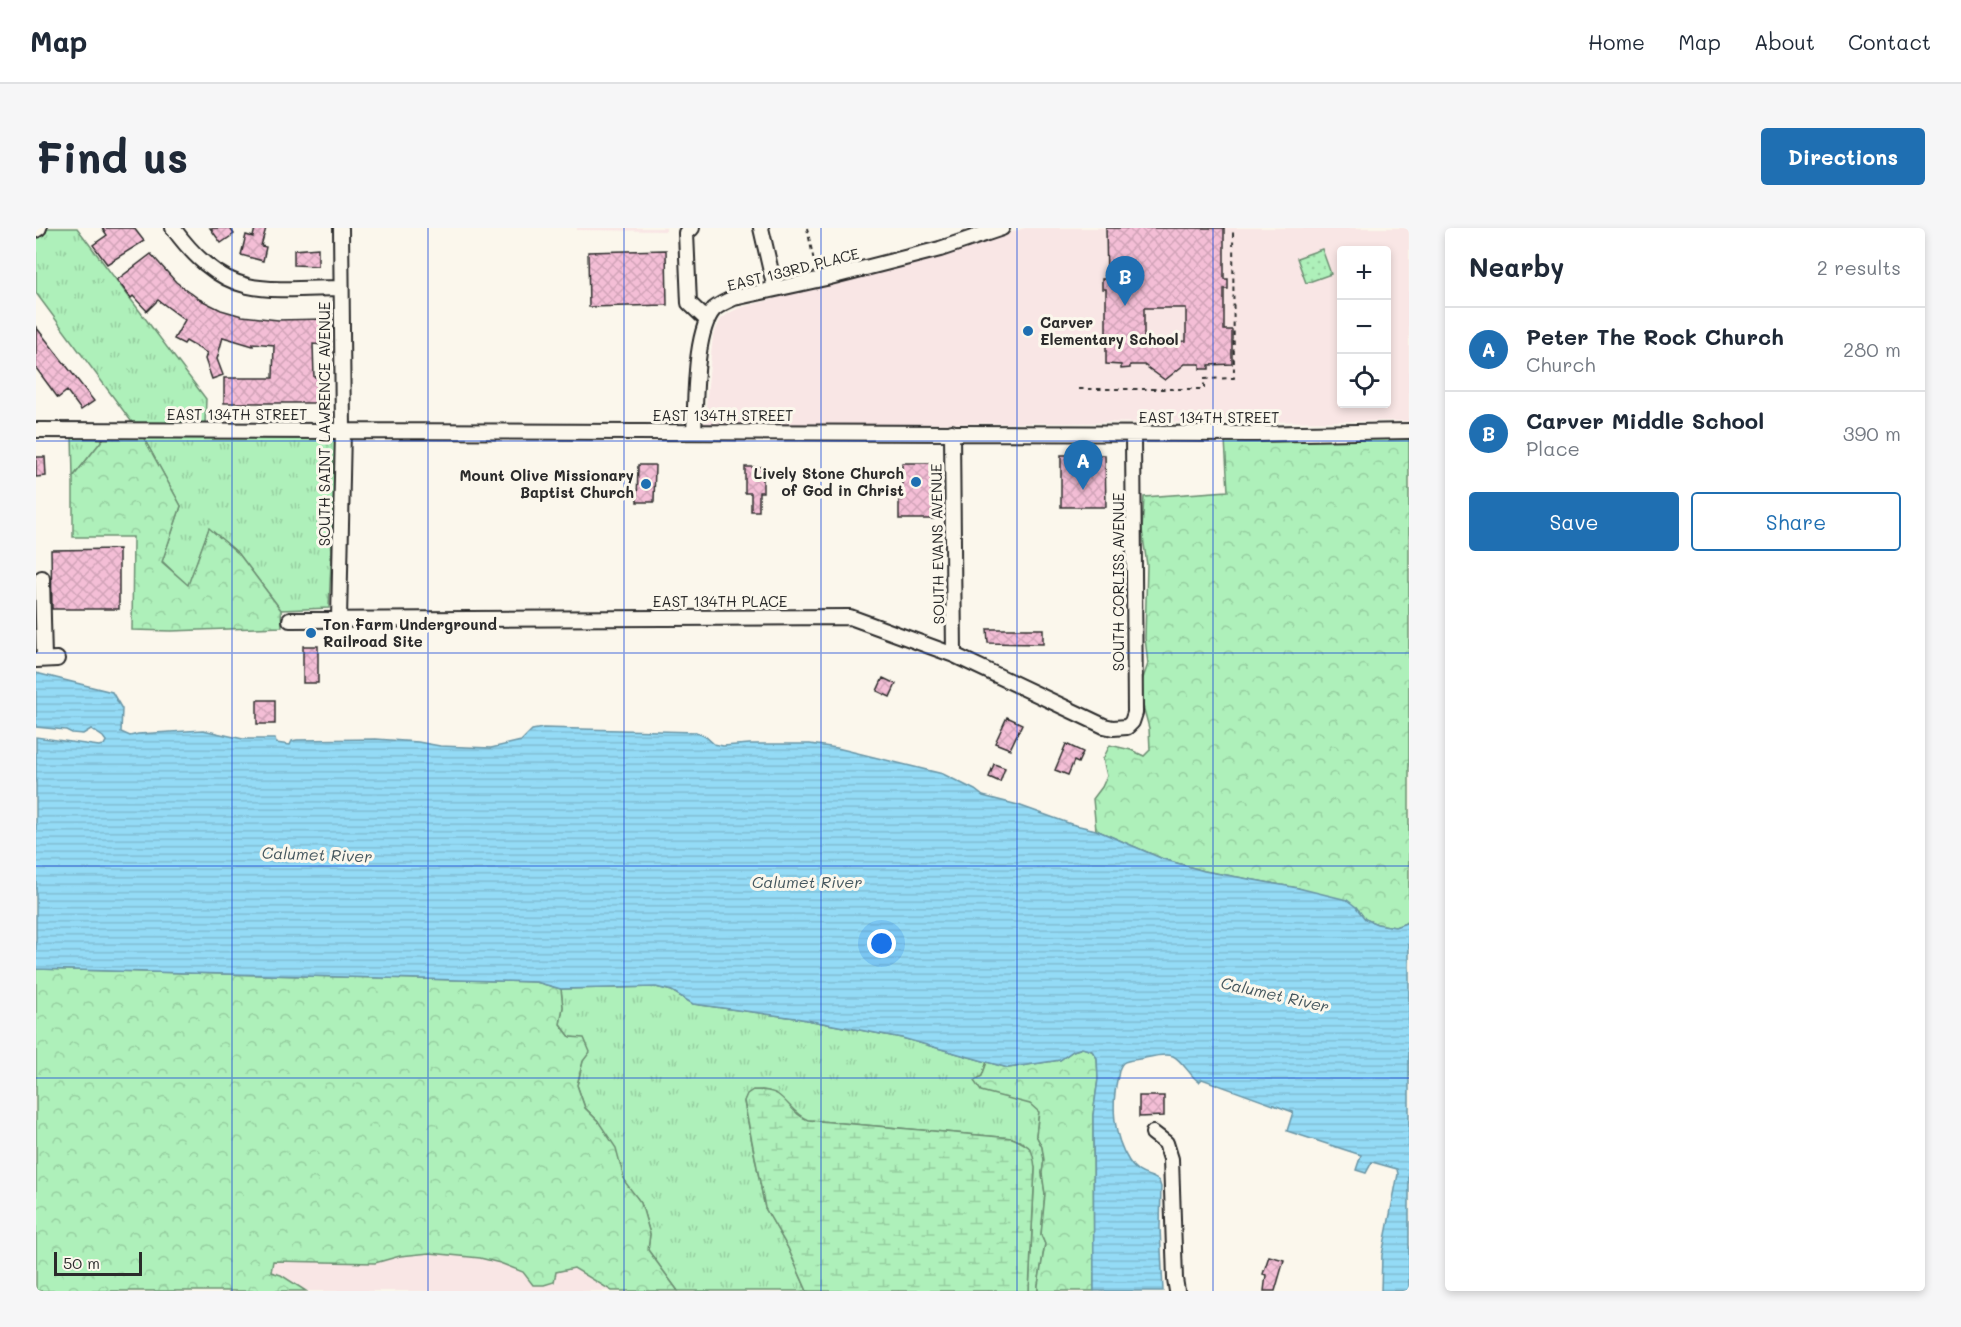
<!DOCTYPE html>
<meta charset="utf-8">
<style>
body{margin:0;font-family:Mali,sans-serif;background:#f6f6f7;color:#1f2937}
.controls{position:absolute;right:18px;top:18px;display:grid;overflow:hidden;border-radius:6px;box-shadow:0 3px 9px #0003}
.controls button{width:54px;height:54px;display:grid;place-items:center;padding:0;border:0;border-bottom:2px solid #e0e1e3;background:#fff;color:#1f2937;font:30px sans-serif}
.scale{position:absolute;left:18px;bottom:15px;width:88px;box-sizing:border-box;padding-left:6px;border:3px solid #2b2b2b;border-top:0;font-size:16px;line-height:21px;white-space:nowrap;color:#2b2b2b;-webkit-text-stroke:4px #fbf7ec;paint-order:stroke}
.you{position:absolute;left:846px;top:716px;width:21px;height:21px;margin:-15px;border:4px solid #fff;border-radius:50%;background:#1a73e8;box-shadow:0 0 0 9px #1a73e833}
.badge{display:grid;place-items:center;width:39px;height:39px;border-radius:50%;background:#1f6fb2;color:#fff;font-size:20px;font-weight:700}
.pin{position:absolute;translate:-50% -50px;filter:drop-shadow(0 2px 3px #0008)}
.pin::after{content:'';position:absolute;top:32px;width:21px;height:18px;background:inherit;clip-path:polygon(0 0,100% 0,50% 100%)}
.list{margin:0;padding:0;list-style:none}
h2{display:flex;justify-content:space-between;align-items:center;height:78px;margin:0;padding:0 24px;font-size:26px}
h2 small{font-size:20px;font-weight:400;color:#747a83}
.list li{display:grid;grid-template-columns:39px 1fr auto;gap:18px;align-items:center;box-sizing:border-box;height:84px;padding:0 24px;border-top:2px solid #e0e1e3}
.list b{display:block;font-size:22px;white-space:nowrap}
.list p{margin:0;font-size:20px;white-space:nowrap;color:#747a83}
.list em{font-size:20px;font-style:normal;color:#747a83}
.actions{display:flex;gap:12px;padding:18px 24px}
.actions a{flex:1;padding:14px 0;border:2px solid #1f6fb2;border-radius:6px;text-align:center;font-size:21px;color:#1f6fb2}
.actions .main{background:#1f6fb2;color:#fff}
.icon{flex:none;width:33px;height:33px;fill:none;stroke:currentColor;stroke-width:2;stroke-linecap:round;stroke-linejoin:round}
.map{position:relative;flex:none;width:1373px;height:1063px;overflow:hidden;border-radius:6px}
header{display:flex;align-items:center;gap:36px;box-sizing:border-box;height:84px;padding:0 30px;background:#fff;border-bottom:2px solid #e0e1e3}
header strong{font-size:28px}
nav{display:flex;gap:33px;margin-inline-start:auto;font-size:21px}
.intro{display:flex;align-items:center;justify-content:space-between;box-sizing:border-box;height:144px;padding:0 36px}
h1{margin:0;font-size:42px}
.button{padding:15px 27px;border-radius:6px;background:#1f6fb2;color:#fff;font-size:21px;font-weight:700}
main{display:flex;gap:36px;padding:0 36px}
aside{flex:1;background:#fff;border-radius:6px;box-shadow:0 3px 9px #0003}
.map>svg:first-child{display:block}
.built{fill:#f9e6e5;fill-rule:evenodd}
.grass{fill:url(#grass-tufts);stroke:#6c8e72;stroke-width:1.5}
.forest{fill:url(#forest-crowns);stroke:#6c8e72;stroke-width:1.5}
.wetland{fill:url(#wetland-marsh);stroke:#6c8e72;stroke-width:1.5}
.park{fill:url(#park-dots);stroke:#6c8e72;stroke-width:1.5}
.water{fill:url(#water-rules);stroke:#6a95a5;stroke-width:1.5}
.building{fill:url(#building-cross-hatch);stroke:#2b2b2b;stroke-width:1.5;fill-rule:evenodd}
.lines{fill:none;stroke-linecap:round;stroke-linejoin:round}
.minor-casing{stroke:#2b2b2b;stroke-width:18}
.path{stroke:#2b2b2b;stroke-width:2;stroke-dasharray:4.5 4.5;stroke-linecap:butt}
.minor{stroke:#fbf7ec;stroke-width:14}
.grid{fill:none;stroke:#1d4ed8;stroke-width:1.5;stroke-opacity:0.55}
.poi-dot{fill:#1f6fb2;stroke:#fbf7ec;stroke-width:2}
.labels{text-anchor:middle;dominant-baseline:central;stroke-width:6;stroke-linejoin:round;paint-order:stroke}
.street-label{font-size:15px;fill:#2b2b2b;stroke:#fbf7ec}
.poi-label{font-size:15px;font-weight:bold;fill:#2b2b2b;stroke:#fbf7ec;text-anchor:start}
.water-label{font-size:16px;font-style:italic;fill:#45575e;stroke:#fbf7ec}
</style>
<header>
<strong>Map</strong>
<nav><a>Home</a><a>Map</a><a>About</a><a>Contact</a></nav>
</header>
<div class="intro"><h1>Find us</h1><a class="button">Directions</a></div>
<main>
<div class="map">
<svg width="1373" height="1063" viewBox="0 0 1373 1063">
<defs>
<pattern id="grass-tufts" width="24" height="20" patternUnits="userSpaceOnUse" patternTransform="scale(1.5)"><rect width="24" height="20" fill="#aef0ba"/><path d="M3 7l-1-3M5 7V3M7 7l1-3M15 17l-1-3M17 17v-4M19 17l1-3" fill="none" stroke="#96cea0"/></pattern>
<pattern id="forest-crowns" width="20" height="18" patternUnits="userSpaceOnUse" patternTransform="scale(1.5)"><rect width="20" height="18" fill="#aef0ba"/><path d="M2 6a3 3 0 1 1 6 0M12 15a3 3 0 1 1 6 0" fill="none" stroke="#96cea0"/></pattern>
<pattern id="wetland-marsh" width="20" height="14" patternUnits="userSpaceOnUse" patternTransform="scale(1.5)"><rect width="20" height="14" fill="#aef0ba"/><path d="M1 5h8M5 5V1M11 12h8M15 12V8" fill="none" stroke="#96cea0"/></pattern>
<pattern id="park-dots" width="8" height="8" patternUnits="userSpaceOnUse" patternTransform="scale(1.5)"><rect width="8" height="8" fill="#aef0ba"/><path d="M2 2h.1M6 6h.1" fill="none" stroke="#96cea0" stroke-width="1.8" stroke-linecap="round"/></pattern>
<pattern id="water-rules" width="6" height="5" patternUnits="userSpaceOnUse" patternTransform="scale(1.5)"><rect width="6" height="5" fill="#94dbf6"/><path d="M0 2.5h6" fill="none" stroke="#80bcd3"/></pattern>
<pattern id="building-cross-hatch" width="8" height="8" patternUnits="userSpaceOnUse" patternTransform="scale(1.5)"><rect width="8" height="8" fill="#f4bed6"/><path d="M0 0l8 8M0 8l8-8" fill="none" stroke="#d1a3b8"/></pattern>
</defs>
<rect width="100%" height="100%" fill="#fbf7ec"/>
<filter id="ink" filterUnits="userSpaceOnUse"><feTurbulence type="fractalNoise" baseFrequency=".0167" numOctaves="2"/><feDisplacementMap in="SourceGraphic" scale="12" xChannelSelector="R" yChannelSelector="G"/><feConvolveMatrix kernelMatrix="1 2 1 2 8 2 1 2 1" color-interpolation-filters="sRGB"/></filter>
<g filter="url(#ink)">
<path class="built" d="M541,0H630V3L541,2Z
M989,0H1373V193L668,197L677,107L685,91L693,85L703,80L885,32ZM1306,22H1350V176H1306Z
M394,1025L444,1030L464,1035L487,1044H520L538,1040L576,1063H270L234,1043L237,1033L339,1035L364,1028Z"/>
<path class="grass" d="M0,0H41L170,171L169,196L98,197L0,65Z
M105,205L291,206L297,210L300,218L293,380L245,382L203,326L173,301L152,358L126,333L145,278Z
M36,206H71L37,249Z
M620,759L636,763L657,776L760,790L866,810L951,834L946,848L995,876L1003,883L1000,907L1006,919L1008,932L1006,945L1009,966L1005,1007L1009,1016L1002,1057V1063H993L999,940L988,915L976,910L772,892C769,891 766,891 763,889C749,880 745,863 726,862C716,862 712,864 708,874L729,980L752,1020L771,1063H642L612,1022L614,1006L605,975L589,955L585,940L562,893L549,880L541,857L547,833L553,824L548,811L534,809L524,796L527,779L525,761Z"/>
<path class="forest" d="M105,205L145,278L126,334L152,357L173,300L203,326L245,382L246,399L135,403L96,402L97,309H37V249L71,206Z
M1373,208V694L1359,699L1341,696L1329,691L1320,679L1262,660L1168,643L1127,631L1060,602L1057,571L1066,559L1071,548L1067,531L1074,517L1095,522L1108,528L1114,522L1113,500L1106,474V453L1112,436L1109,410L1111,337L1106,302L1108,269L1192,263L1189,212Z
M0,741L500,754L525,761L527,779L524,796L534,809L548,810L554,824L547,833L541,857L549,880L562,893L580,920L589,954L605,975L614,1006L612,1022L642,1063H576L538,1040L520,1044L518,1054L508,1057H497L487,1044L464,1035L444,1030L394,1025L364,1028L339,1035L237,1033L235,1044L245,1047L270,1063H0Z
M1047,820L1056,823L1061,830L1062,851L1057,887L1058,1063H1002V1057L1009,1016L1005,1007L1009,966L1006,945L1008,932L1006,919L1000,907L1003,884L994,876L945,863L938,853L946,848L951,834L972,840L1024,832L1037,823Z"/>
<path class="wetland" d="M717,862C725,862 734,862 741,866C753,874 758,887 772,892L976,910C995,918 997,920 999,940L993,1063H771L752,1020L729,980L708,873L711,866Z"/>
<path class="park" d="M1286,21L1295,46L1270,55L1261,30Z"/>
<path class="water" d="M0,445L76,464L86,481L85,504L94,508L102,506L167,502L207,511H239L240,515L254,517L256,513L261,512L340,511L382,514L404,518L455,520L485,513L496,502L507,500L660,504L670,509L678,516L687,518L714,516H774L801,520L907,546L939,562L947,568L982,577L1035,596L1060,602L1127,631L1168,643L1262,660L1311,672L1320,679L1329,691L1341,696L1359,699L1373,694V1063H1345L1346,1027L1362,946L1361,941L1336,934L1330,945L1320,942L1325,927L1251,903L1257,884L1166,851L1163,854C1153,847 1147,833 1137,828C1129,825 1118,828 1109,830C1103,832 1092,831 1087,835C1083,839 1083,843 1082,848C1075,876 1077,908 1093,933C1103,949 1113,945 1123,953L1125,959L1124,1000L1127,1063H1058L1057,887L1062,851L1061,830L1056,823L1046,820L1037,823L1024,832L972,840L866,810L760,790L657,776L636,763L620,759L525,761L500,754L0,741V509L63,518L68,517L70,513L67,509L55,501L47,506L36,505L30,502L0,499Z"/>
<path class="building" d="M66,0H98L108,13L71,36L57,17L71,7Z
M174,0H194L198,6L185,15Z
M219,0H230L225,18L230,19L227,33L205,27L210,7L217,9Z
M1070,0H1188V51H1192V61H1188V102H1196V136L1173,137V141H1164V136H1149L1129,152L1108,137H1094V140L1085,141V137L1070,136V61H1066V51H1071ZM1108,80H1150V113L1108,114Z
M282,20V38L258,37V22Z
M630,22L631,77L553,79L552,24Z
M115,26L140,54L163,71L185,82L206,88L242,92L288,91L287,117L277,116L278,149H287V175H188V150H237L238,117L217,115V118L187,109L181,131L187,147L176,151L169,131L171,125L150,113L148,116L138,111L149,92L122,72L111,83L97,68L95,70L81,52Z
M0,99L58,173L45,182L31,163L22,170L0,140Z
M1025,227H1069L1070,279H1025Z
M0,229H9L10,248L0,249Z
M866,235H895V272H897L898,291H863V272H866Z
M602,237H619L618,274H601Z
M709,239H727V264H723V283H715V265H709Z
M83,321V381H16L15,322Z
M951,401H1007V416L952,415Z
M267,418H282V455H267Z
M847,450L860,456L854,469L841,463Z
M221,472H239V496H221Z
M971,489L986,496L974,521L959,515Z
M1030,516L1047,524L1042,535L1038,533L1032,547L1019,542Z
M958,536L969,540L964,554L953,549Z
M1103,868H1128V888L1103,889Z
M1233,1028L1248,1032L1239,1063H1228L1230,1047L1227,1046Z"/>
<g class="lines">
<g class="minor-casing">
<path id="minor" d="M137,0C156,26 179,50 212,58C238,64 277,60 305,60
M656,0L650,5L653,75L671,92
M725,0L739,61
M0,2L3,0
M0,202L1220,206L1373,203
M658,203C660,172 658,104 678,81C684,76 691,73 698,70L790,50L904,21L966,0
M916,204L918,427
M6,350L8,431
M303,391L307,202L305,0
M254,392L814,389L918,427L1068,498L1077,500L1091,499L1096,494L1099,485L1097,206
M0,432L21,431
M1117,905L1130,915L1135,931L1139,1051L1141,1063"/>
</g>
<path class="path" d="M771,0L779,38
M1043,161H1168V151L1198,150L1197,0"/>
<use href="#minor" class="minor"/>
</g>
</g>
<path class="grid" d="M196,0V1063M392,0V1063M588,0V1063M785,0V1063M981,0V1063M1177,0V1063M0,213H1373M0,425H1373M0,638H1373M0,850H1373"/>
<g class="poi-dot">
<circle cx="992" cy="103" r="6"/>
<circle cx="880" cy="254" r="6"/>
<circle cx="610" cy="256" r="6"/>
<circle cx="275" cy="405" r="6"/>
</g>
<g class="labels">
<g class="street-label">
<text transform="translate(757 41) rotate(-14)">EAST 133RD PLACE</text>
<text x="201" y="186">EAST 134TH STREET</text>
<text x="687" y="187">EAST 134TH STREET</text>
<text x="1173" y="189">EAST 134TH STREET</text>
<text transform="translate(288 196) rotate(-90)">SOUTH SAINT LAWRENCE AVENUE</text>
<text transform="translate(901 316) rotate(-91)">SOUTH EVANS AVENUE</text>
<text transform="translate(1082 354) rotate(-90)">SOUTH CORLISS AVENUE</text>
<text x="684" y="373">EAST 134TH PLACE</text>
</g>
<g class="poi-label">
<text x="1004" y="94">Carver<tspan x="1004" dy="17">Elementary School</tspan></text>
<text x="868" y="245" text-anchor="end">Lively Stone Church<tspan x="868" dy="17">of God in Christ</tspan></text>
<text x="598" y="247" text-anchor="end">Mount Olive Missionary<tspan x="598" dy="17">Baptist Church</tspan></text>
<text x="287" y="396">Ton Farm Underground<tspan x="287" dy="17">Railroad Site</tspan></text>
</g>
<g class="water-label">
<text transform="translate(281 626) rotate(2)">Calumet River</text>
<text x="771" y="653">Calumet River</text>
<text transform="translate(1239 766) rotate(13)">Calumet River</text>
</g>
</g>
</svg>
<div class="controls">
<button>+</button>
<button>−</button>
<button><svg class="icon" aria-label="locate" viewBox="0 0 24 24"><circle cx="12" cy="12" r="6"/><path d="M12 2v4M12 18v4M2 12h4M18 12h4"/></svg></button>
</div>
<div class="scale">50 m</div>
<div class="you"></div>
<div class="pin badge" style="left:1047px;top:262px">A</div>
<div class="pin badge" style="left:1089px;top:78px">B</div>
</div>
<aside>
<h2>Nearby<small>2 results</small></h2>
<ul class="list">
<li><span class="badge">A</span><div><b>Peter The Rock Church</b><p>Church</p></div><em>280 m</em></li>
<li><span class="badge">B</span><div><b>Carver Middle School</b><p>Place</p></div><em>390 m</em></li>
</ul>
<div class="actions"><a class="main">Save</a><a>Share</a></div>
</aside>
</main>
